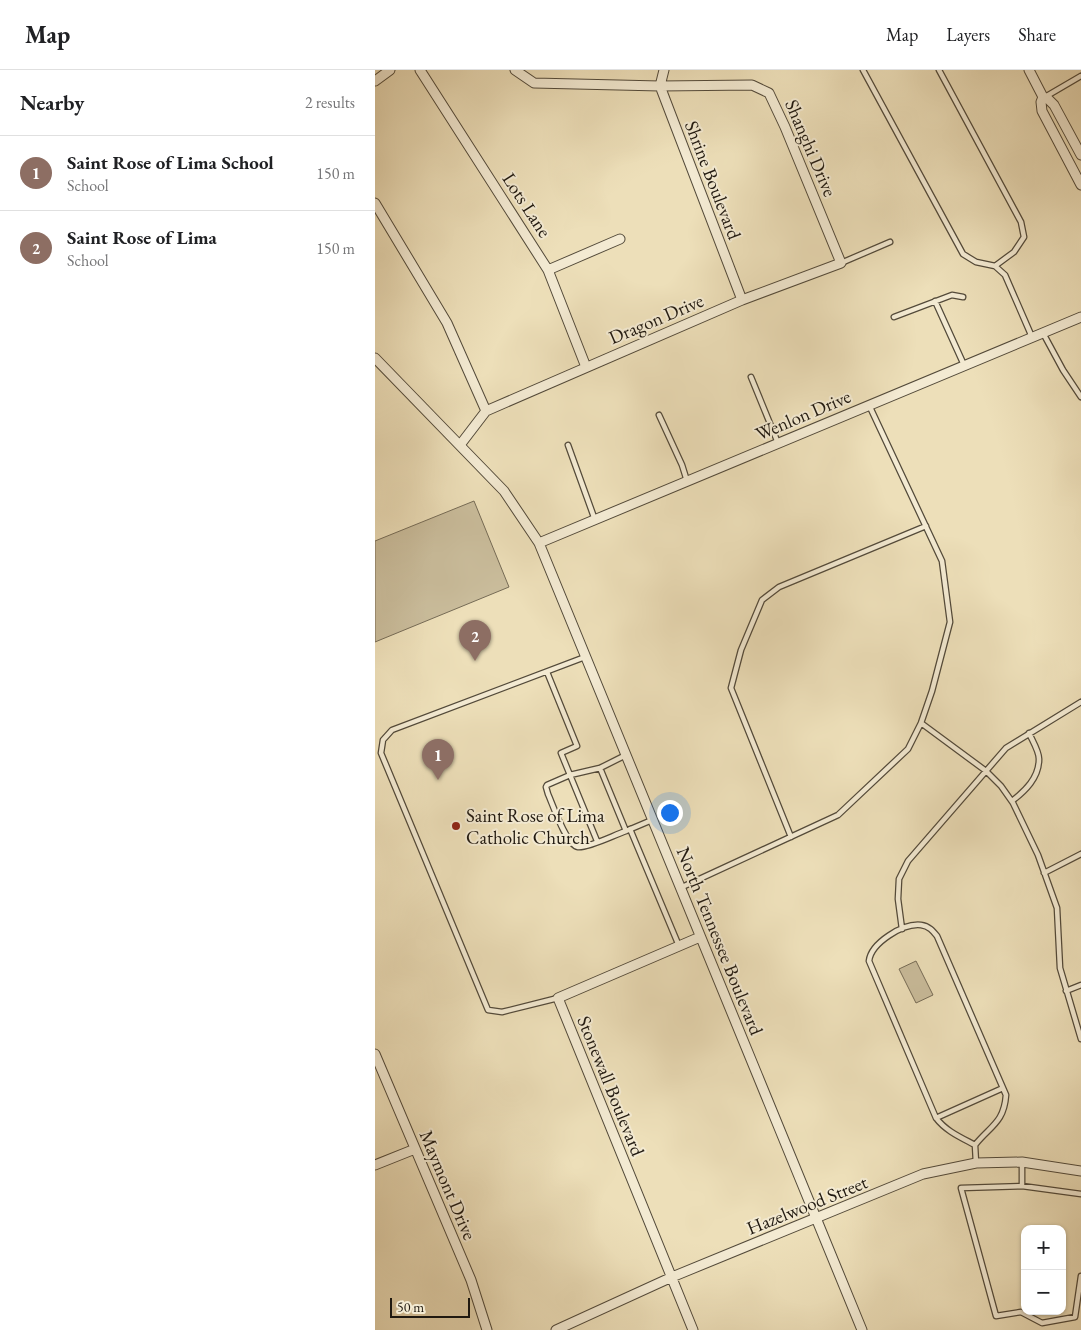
<!DOCTYPE html>
<meta charset="utf-8">
<style>
body{margin:0;font-family:"EB Garamond",serif;background:#f2f2f2;color:#202124}
.controls{position:absolute;right:15px;bottom:15px;display:grid;overflow:hidden;border-radius:10px;box-shadow:0 1px 4px #0004}
.controls button{width:45px;height:45px;display:grid;place-items:center;padding:0;border:0;border-bottom:1px solid #e0e0e0;background:#fff;color:#202124;font:25px sans-serif}
.scale{position:absolute;left:15px;bottom:12px;width:80px;box-sizing:border-box;padding-left:5px;border:2px solid #201910;border-top:0;font-size:14px;line-height:18px;white-space:nowrap;color:#201910;-webkit-text-stroke:4px #f3ead2;paint-order:stroke}
.you{position:absolute;left:294px;top:742px;width:18px;height:18px;margin:-12px;border:4px solid #fff;border-radius:50%;background:#1a73e8;box-shadow:0 0 0 8px #1a73e833}
.badge{display:grid;place-items:center;width:32px;height:32px;border-radius:50%;background:#8f2418;color:#fff;font-size:16px;font-weight:700}
.pin{position:absolute;translate:-50% -41px;filter:drop-shadow(0 1px 2px #0008)}
.pin::after{content:'';position:absolute;top:26px;width:18px;height:15px;background:inherit;clip-path:polygon(0 0,100% 0,50% 100%)}
.list{margin:0;padding:0;list-style:none}
h2{display:flex;justify-content:space-between;align-items:center;height:65px;margin:0;padding:0 20px;font-size:21px}
h2 small{font-size:16px;font-weight:400;color:#757577}
.list li{display:grid;grid-template-columns:32px 1fr auto;gap:15px;align-items:center;box-sizing:border-box;height:75px;padding:0 20px;border-top:1px solid #e0e0e0}
.list b{display:block;font-size:19px;white-space:nowrap}
.list p{margin:0;font-size:16px;white-space:nowrap;color:#757577}
.list em{font-size:16px;font-style:normal;color:#757577}
.map{position:relative;flex:none;width:706px;height:1260px;overflow:hidden}
header{display:flex;align-items:center;gap:30px;box-sizing:border-box;height:70px;padding:0 25px;background:#fff;border-bottom:1px solid #e0e0e0}
header strong{font-size:24px}
nav{display:flex;gap:28px;margin-inline-start:auto;font-size:18px}
main{display:flex}
aside{flex:1;background:#fff}
.map>svg:first-child{display:block}
.green{fill:#cabd9c;stroke:#756b56}
.lines{fill:none;stroke-linecap:round;stroke-linejoin:round}
.service-casing{stroke:#534a3a;stroke-width:7}
.minor-casing{stroke:#534a3a;stroke-width:11}
.service{stroke:#f3ead2;stroke-width:4.5}
.minor{stroke:#f3ead2;stroke-width:9}
.poi-dot{fill:#8f2418;stroke:#f3ead2;stroke-width:2}
.labels{text-anchor:middle;dominant-baseline:central;stroke-width:4;stroke-linejoin:round;paint-order:stroke}
.street-label{font-size:19px;fill:#201910;stroke:#f3ead2}
.poi-label{font-size:19px;fill:#201910;stroke:#f3ead2;text-anchor:start}
</style>
<header>
<strong>Map</strong>
<nav><a>Map</a><a>Layers</a><a>Share</a></nav>
</header>
<main>
<aside>
<h2>Nearby<small>2 results</small></h2>
<ul class="list">
<li><span class="badge" style="background:#8d6e63">1</span><div><b>Saint Rose of Lima School</b><p>School</p></div><em>150 m</em></li>
<li><span class="badge" style="background:#8d6e63">2</span><div><b>Saint Rose of Lima</b><p>School</p></div><em>150 m</em></li>
</ul>
</aside>
<div class="map">
<svg width="706" height="1260" viewBox="0 0 706 1260">
<rect width="100%" height="100%" fill="#eddfb9"/>
<filter id="stains"><feTurbulence type="fractalNoise" baseFrequency=".004" numOctaves="4"/><feColorMatrix values="0 0 0 0 .2 0 0 0 0 .09 0 0 0 0 .02 0 0 0 .5 -.17"/></filter>
<radialGradient id="worn" r=".72"><stop offset=".6" stop-color="#630" stop-opacity="0"/><stop offset="1" stop-color="#630" stop-opacity=".3"/></radialGradient>
<path class="green" d="M99,431L134,517L0,572V471Z
M541,891L558,925L541,933L524,899Z"/>
<g class="lines">
<g class="service-casing">
<path id="service" d="M488,0L588,184L601,192L620,196L630,205L657,267
M564,0L646,152L649,167L639,182L620,196
M670,27L706,6
M466,193L515,172
M560,231L589,295
M519,247L577,225L588,227
M668,263L688,300L706,327
M376,307L403,373
M284,345L307,395L312,411
M193,375L220,450
M172,602L202,676L186,683L195,705L225,698
M546,653L611,701L626,716L638,733L663,785L682,838L685,898L706,969
M251,685L225,698L251,761L277,750
M637,731C650,721 664,708 664,689C664,681 657,670 654,663
M255,759L304,876
M416,767L356,618L366,580L387,530L404,517L551,456
M222,771L195,705L172,715L171,717L173,724C178,735 191,775 203,777C214,778 239,765 251,761
M669,803L706,784
M305,818L463,745L533,679L546,653L557,621L575,552L567,491L494,335
M527,859L523,829L524,809L533,791L631,678L706,632
M691,921L706,915
M183,928L127,942L113,940L6,683L8,670L17,660L210,587
M561,1048L628,1018
M600,1075C585,1067 571,1061 561,1048L494,891C496,873 528,853 546,855C554,856 558,861 562,866L631,1025C629,1053 615,1056 600,1075L601,1093
M647,1116V1092
M706,1124L647,1116L586,1118L621,1246L646,1242L667,1253L700,1247L706,1206"/>
</g>
<g class="minor-casing">
<path id="minor" d="M45,0L173,200L211,297
M289,0L285,16L367,230
M654,0L668,27
M0,11L15,0
M706,85L679,35L673,29L668,27L666,32L667,41L706,115
M0,133L72,253L111,341L85,375
M173,200L245,169
M0,288L129,421L164,473L487,1260
M111,341L367,230L466,193L410,57L394,23L377,15L285,16L159,13L140,0
M164,473L706,247
M0,984L96,1210L112,1260
M0,1095L40,1079
M181,1260L297,1207L548,1104L601,1093L647,1092L706,1101
M318,1260L183,928L325,867"/>
</g>
<use href="#service" class="service"/>
<use href="#minor" class="minor"/>
</g>
<circle class="poi-dot" cx="81" cy="756" r="5"/>
<g class="labels">
<g class="street-label">
<text transform="translate(436 78) rotate(67)">Shanghi Drive</text>
<text transform="translate(338 110) rotate(69)">Shrine Boulevard</text>
<text transform="translate(152 135) rotate(57)">Lots Lane</text>
<text transform="translate(281 249) rotate(-23)">Dragon Drive</text>
<text transform="translate(428 345) rotate(-23)">Wenlon Drive</text>
<text transform="translate(345 871) rotate(68)">North Tennessee Boulevard</text>
<text transform="translate(236 1016) rotate(68)">Stonewall Boulevard</text>
<text transform="translate(73 1115) rotate(67)">Maymont Drive</text>
<text transform="translate(432 1135) rotate(-22)">Hazelwood Street</text>
</g>
<g class="poi-label">
<text x="91" y="745">Saint Rose of Lima<tspan x="91" dy="22">Catholic Church</tspan></text>
</g>
</g>
<rect width="100%" height="100%" filter="url(#stains)"/>
<rect width="100%" height="100%" fill="url(#worn)"/>
</svg>
<div class="controls">
<button>+</button>
<button>−</button>
</div>
<div class="scale">50 m</div>
<div class="you"></div>
<div class="pin badge" style="left:63px;top:710px;background:#8d6e63">1</div>
<div class="pin badge" style="left:100px;top:591px;background:#8d6e63">2</div>
</div>
</main>
